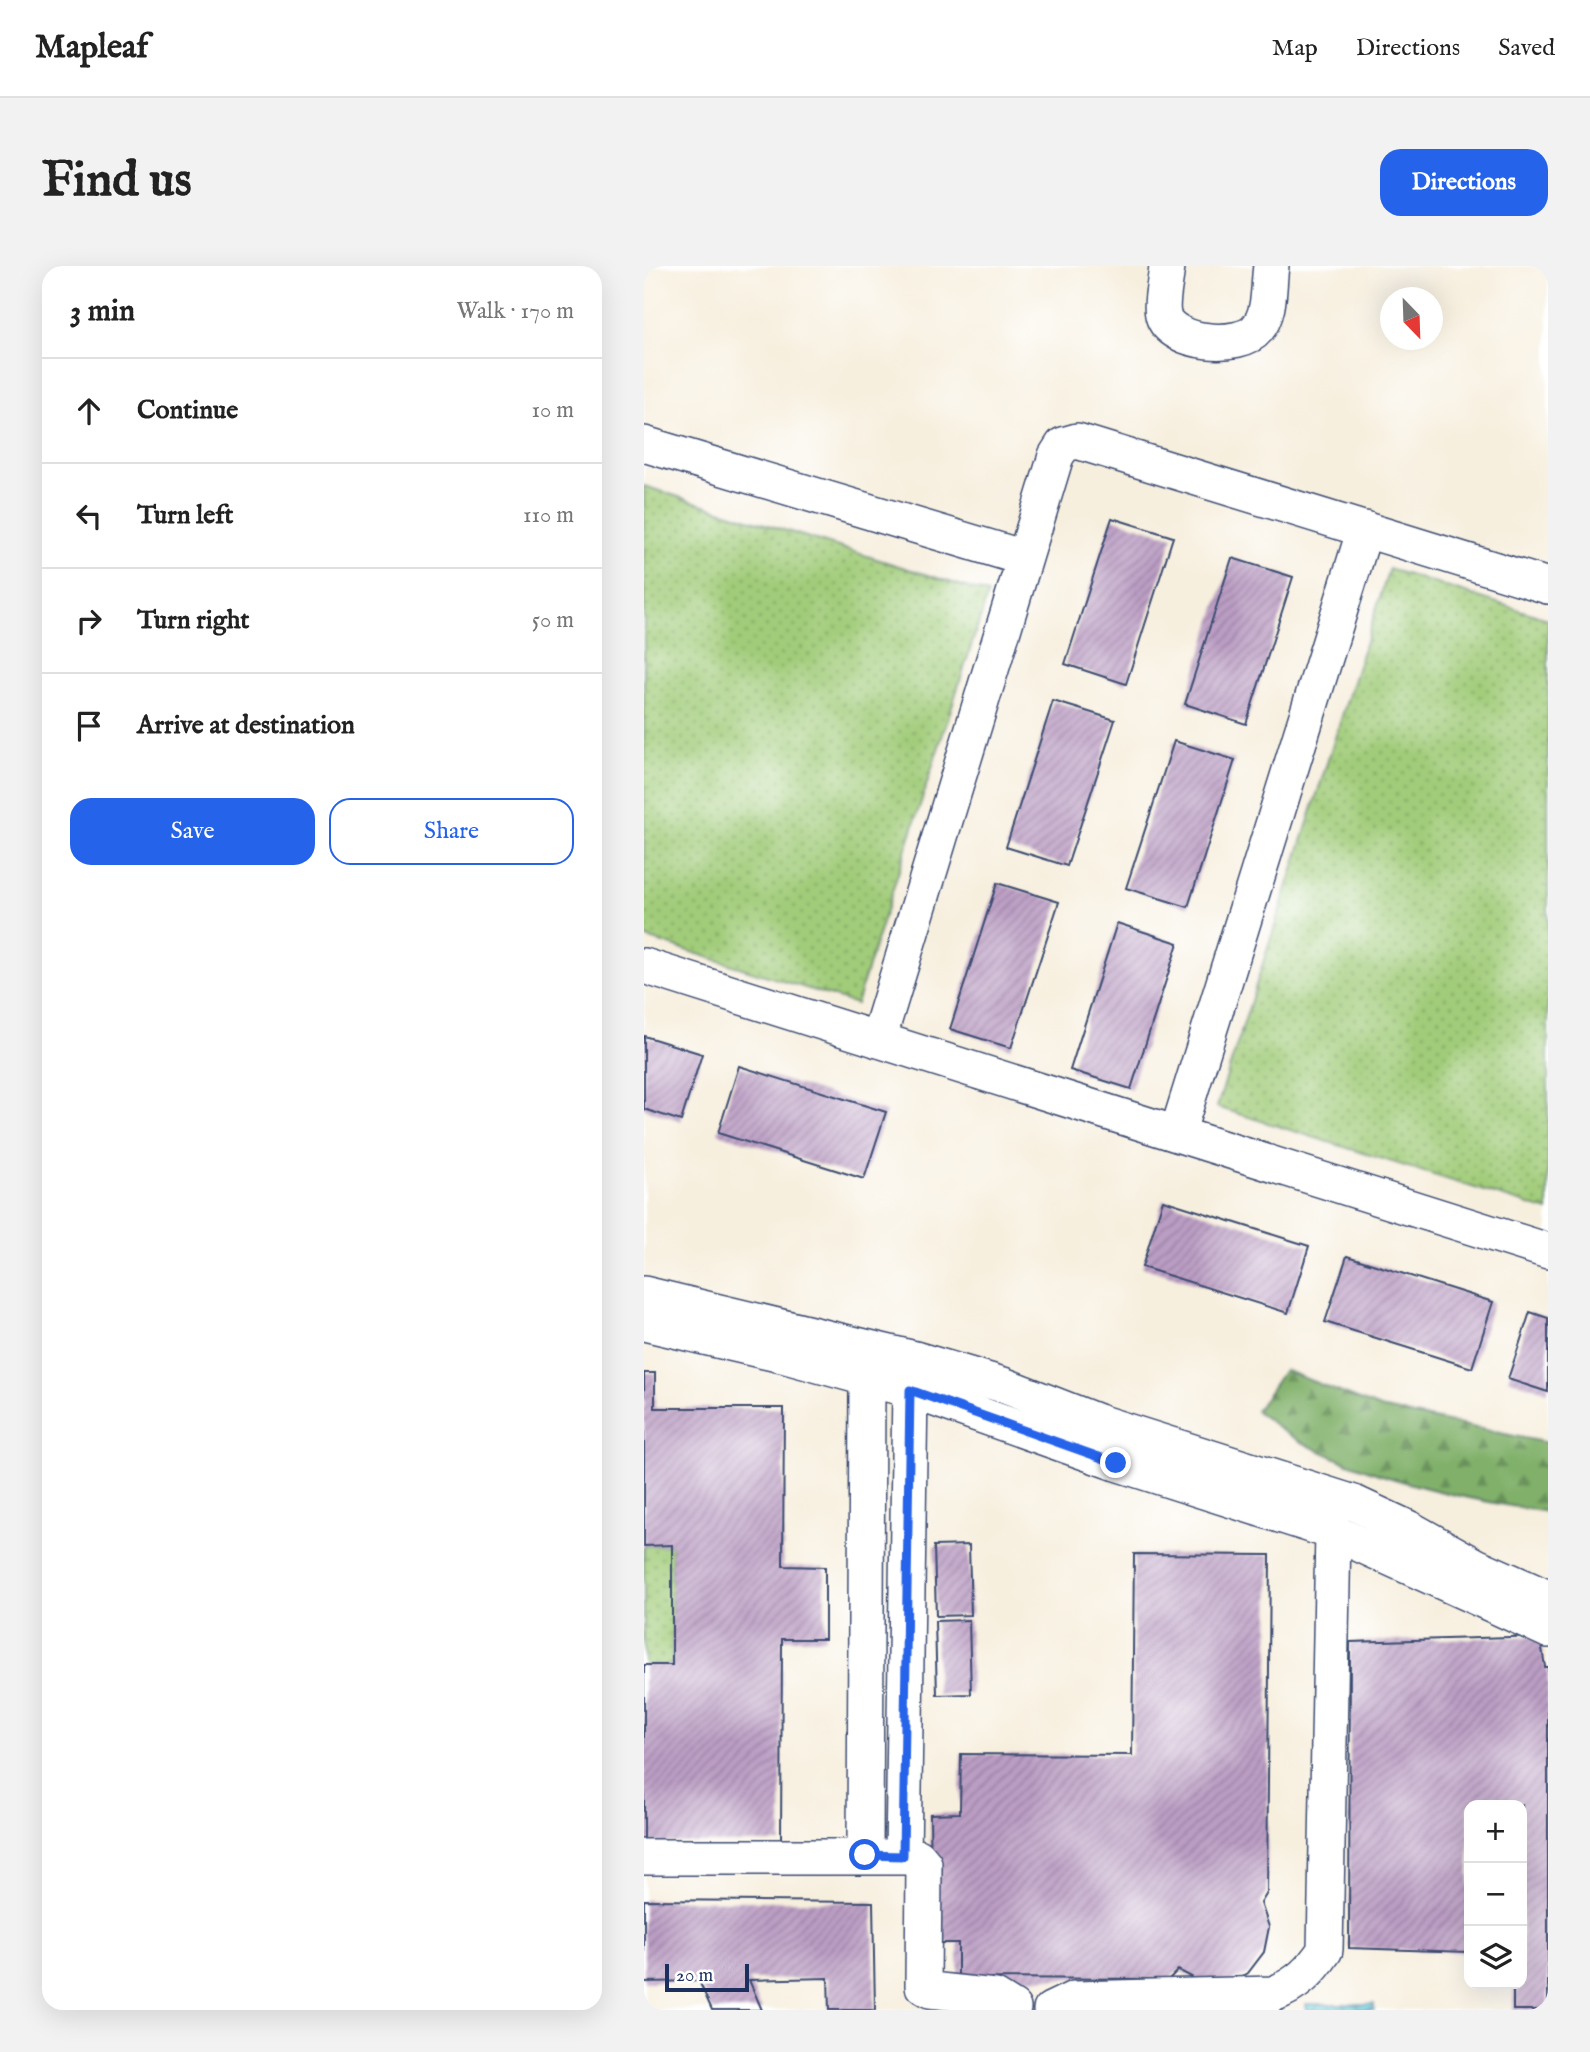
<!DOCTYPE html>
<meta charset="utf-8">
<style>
body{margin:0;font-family:"IM FELL English",serif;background:#f2f2f2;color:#222}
.controls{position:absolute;right:21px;bottom:21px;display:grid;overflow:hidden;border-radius:14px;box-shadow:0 7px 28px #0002}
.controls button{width:63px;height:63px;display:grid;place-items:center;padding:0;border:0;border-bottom:2px solid #e0e0e0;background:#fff;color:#222;font:35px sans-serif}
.compass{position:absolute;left:736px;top:21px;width:63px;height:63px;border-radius:50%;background:#fff;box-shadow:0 7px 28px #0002;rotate:157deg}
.scale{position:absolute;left:21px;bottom:18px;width:84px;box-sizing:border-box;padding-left:7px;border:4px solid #1b2f5e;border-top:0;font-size:19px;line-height:24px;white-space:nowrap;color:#1b2f5e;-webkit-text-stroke:5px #fff;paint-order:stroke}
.stop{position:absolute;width:21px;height:21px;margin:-16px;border:5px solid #2563eb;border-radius:50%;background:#fff}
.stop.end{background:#2563eb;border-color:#fff;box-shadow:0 2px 7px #0008}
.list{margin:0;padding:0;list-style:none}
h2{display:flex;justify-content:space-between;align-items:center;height:91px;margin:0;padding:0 28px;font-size:30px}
h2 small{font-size:23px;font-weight:400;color:#767676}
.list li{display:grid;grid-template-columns:46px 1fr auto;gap:21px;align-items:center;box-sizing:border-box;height:105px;padding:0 28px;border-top:2px solid #e0e0e0}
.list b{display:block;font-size:26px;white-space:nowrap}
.list em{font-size:23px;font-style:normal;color:#767676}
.actions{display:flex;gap:14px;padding:21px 28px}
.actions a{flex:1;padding:16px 0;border:2px solid #2563eb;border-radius:21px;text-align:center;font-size:24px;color:#2563eb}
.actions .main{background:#2563eb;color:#fff}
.icon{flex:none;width:38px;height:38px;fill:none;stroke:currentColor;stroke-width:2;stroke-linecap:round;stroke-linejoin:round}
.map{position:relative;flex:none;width:904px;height:1744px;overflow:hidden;border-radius:21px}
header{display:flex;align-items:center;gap:42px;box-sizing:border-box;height:98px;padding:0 35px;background:#fff;border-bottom:2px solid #e0e0e0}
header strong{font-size:33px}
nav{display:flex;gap:38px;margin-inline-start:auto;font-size:24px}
.intro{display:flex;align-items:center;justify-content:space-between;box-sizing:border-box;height:168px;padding:0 42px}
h1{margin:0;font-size:49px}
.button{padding:18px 32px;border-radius:21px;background:#2563eb;color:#fff;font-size:24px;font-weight:700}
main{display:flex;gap:42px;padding:0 42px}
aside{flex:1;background:#fff;border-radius:21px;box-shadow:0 7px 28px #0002}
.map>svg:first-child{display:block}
.grass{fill:url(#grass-dots);stroke:#5e7e6c;stroke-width:2}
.forest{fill:url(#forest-firs);stroke:#4e7064;stroke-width:2}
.water{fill:url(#water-waves);stroke:#3c7b9a;stroke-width:2}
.building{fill:url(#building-hatch)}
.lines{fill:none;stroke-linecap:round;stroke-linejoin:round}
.minor-casing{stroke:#3c4c71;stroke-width:38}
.minor{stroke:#fff;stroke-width:35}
.route{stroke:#2563eb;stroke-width:9}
</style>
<header>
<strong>Mapleaf</strong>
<nav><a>Map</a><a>Directions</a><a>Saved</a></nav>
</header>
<div class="intro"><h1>Find us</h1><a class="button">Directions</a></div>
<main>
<aside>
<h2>3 min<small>Walk · 170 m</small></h2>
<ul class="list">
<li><svg class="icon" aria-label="ahead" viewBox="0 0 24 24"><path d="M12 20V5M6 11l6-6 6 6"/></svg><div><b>Continue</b></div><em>10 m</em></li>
<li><svg class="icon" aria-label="left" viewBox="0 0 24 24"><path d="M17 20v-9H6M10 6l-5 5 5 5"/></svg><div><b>Turn left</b></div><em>110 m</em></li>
<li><svg class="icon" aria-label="right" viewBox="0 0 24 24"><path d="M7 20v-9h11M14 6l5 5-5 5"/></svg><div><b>Turn right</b></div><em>50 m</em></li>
<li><svg class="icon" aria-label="arrive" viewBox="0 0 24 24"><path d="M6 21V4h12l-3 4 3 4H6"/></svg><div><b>Arrive at destination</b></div></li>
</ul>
<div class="actions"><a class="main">Save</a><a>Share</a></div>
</aside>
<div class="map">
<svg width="904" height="1744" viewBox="0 0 904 1744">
<defs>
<pattern id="grass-dots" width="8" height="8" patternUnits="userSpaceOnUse" patternTransform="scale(1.75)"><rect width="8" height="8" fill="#a1cc79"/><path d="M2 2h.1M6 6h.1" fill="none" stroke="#82a666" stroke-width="1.8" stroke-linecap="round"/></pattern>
<pattern id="forest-firs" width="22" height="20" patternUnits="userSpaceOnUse" patternTransform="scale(1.75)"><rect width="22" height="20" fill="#80b069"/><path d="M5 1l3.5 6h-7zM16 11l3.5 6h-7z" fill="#68905a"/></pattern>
<pattern id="water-waves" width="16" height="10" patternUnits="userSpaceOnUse" patternTransform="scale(1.75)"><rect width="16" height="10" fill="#5dc7d7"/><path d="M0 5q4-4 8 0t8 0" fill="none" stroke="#4ca2b2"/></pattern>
<pattern id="building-hatch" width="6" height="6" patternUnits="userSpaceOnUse" patternTransform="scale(1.75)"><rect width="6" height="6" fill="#bc9ec4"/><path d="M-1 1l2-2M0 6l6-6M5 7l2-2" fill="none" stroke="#9881a2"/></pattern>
</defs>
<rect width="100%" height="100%" fill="#fff"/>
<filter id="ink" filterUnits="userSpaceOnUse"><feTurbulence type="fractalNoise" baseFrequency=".0143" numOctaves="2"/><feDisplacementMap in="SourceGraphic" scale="14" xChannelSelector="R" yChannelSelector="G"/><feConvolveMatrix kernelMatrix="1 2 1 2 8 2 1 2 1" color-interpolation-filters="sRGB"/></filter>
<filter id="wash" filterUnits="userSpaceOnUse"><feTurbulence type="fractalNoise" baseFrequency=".00686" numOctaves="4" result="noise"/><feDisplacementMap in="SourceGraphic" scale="28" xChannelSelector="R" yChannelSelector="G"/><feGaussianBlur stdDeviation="1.57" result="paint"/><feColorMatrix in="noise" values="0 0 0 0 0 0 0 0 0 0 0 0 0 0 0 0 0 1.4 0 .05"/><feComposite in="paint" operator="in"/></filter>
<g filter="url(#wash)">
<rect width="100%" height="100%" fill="#f7efde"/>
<path class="grass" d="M0,220L344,328L212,738L0,671Z
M745,303L904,353V945L573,841Z
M28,1279V1399H0V1280Z"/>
<path class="forest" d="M640,1104L736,1142L904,1177V1246C823,1234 729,1214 656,1175C641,1167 626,1155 612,1145Z"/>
<path class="water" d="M730,1738V1744H663L662,1738Z"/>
<g id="blocks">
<path class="building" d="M468,252L529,271L482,418L421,398Z
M588,292L649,311L602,458L541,438Z
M409,435L471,454L423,600L362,581Z
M530,475L591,494L544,641L482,622Z
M353,617L415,636L367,782L306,763Z
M473,657L534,677L487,823L426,804Z
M0,770L58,788L37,855L0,843Z
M95,800L242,846L220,913L74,867Z
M519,934L665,980L644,1047L498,1001Z
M703,990L849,1036L828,1102L681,1056Z
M886,1046L904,1052V1126L864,1113Z
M0,1107H11V1142H140L139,1300L181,1301V1373H138L137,1577H0V1399H28V1279L0,1280Z
M325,1279L327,1349L292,1350L290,1280Z
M490,1288L626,1289L623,1627L617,1637L625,1661L620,1686L604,1707L591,1715L561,1718L534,1704L525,1713L314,1712V1677H288L286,1548L316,1547L317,1488L488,1489Z
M325,1354L327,1428L293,1429L291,1355Z
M896,1370L901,1401H904V1744H869V1718H878V1539H825V1686L705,1682L706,1376Z
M0,1634L229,1636L231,1744H185L184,1712L105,1714L118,1744H68L55,1715L0,1716Z"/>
</g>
</g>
<g filter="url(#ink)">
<use href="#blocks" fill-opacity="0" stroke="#3c4c71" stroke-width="2"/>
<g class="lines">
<g class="minor-casing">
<path id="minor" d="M523,0C522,14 516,36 519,49C527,79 597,83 613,63C627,47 624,20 627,0
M0,178L380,292
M0,700L904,985
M234,774L412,190L419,179L433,175L904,320
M533,868L721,263
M0,1028L271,1093L359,1119L454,1156L710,1237L766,1263L832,1300L904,1332
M0,1057L142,1090L266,1124L472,1197L689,1266L904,1364
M221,1589L223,1113L226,1092
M259,1590L266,1124L269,1103
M0,1591H274L280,1598L279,1720L286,1724L351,1731L369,1742
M407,1744L430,1733L629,1728C653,1719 667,1705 681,1684L689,1266"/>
</g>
<use href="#minor" class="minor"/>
</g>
</g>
<g class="lines" filter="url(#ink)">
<path class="route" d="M221,1589L259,1590L266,1124L472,1197"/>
</g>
</svg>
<div class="controls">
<button>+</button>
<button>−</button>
<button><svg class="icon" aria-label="layers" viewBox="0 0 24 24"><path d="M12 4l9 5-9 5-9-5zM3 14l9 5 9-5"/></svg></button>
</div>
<svg class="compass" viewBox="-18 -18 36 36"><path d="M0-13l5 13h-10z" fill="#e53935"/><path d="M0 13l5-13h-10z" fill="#767676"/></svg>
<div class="scale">20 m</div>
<div class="stop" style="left:221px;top:1589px"></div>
<div class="stop end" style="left:472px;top:1197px"></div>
</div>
</main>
